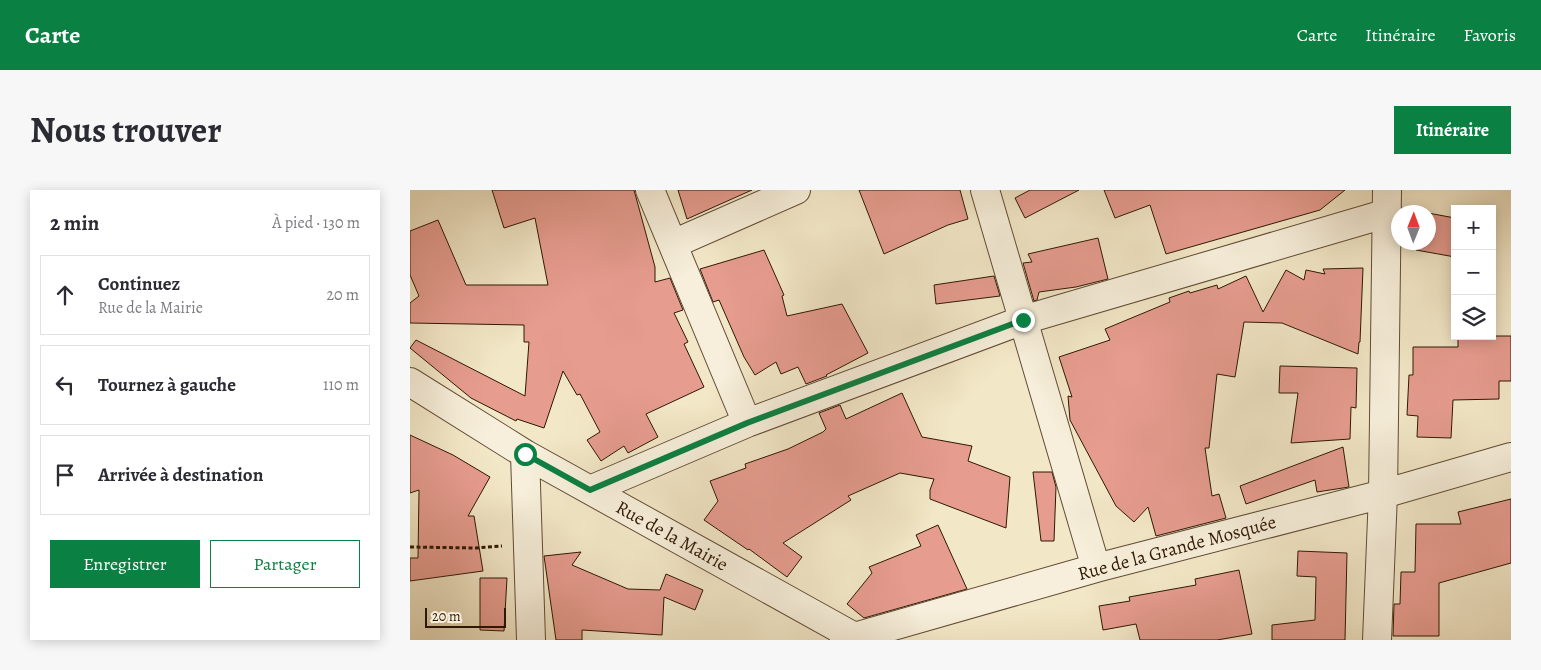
<!DOCTYPE html>
<html lang="fr">
<meta charset="utf-8">
<style>
body{margin:0;font-family:Alegreya,serif;background:#f7f7f7;color:#2b2b33}
.controls{position:absolute;right:15px;top:15px;display:grid;overflow:hidden;border-radius:0px;box-shadow:0 2px 12px #0003}
.controls button{width:45px;height:45px;display:grid;place-items:center;padding:0;border:0;border-bottom:1px solid #e1e1e2;background:#fff;color:#2b2b33;font:25px sans-serif}
.compass{position:absolute;left:981px;top:15px;width:45px;height:45px;border-radius:50%;background:#fff;box-shadow:0 2px 12px #0003;rotate:1deg}
.scale{position:absolute;left:15px;bottom:12px;width:81px;box-sizing:border-box;padding-left:5px;border:2px solid #2f1803;border-top:0;font-size:14px;line-height:18px;white-space:nowrap;color:#2f1803;-webkit-text-stroke:4px #f7efdb;paint-order:stroke}
.stop{position:absolute;width:15px;height:15px;margin:-11px;border:4px solid #0b8043;border-radius:50%;background:#fff}
.stop.end{background:#0b8043;border-color:#fff;box-shadow:0 1px 5px #0008}
.list{margin:0;padding:0;list-style:none}
h2{display:flex;justify-content:space-between;align-items:center;height:65px;margin:0;padding:0 20px;font-size:21px}
h2 small{font-size:16px;font-weight:400;color:#7c7c81}
.list li{display:grid;grid-template-columns:32px 1fr auto;gap:15px;align-items:center;box-sizing:border-box;height:80px;margin:0 10px 10px;padding:0 10px;border:1px solid #e1e1e2;border-radius:0px}
.list b{display:block;font-size:19px;white-space:nowrap}
.list p{margin:0;font-size:16px;white-space:nowrap;color:#7c7c81}
.list em{font-size:16px;font-style:normal;color:#7c7c81}
.actions{display:flex;gap:10px;padding:15px 20px}
.actions a{flex:1;padding:11px 0;border:1px solid #0b8043;border-radius:0px;text-align:center;font-size:18px;color:#0b8043}
.actions .main{background:#0b8043;color:#fff}
.icon{flex:none;width:28px;height:28px;fill:none;stroke:currentColor;stroke-width:2;stroke-linecap:round;stroke-linejoin:round}
.map{position:relative;flex:none;width:1101px;height:450px;overflow:hidden;border-radius:0px}
header{display:flex;align-items:center;gap:30px;box-sizing:border-box;height:70px;padding:0 25px;background:#0b8043;color:#fff}
header strong{font-size:24px}
nav{display:flex;gap:28px;margin-inline-start:auto;font-size:18px}
.intro{display:flex;align-items:center;justify-content:space-between;box-sizing:border-box;height:120px;padding:0 30px}
h1{margin:0;font-size:35px}
.button{padding:12px 22px;border-radius:0px;background:#0b8043;color:#fff;font-size:18px;font-weight:700}
main{display:flex;gap:30px;padding:0 30px}
aside{flex:1;background:#fff;border-radius:0px;box-shadow:0 2px 12px #0003}
.map>svg:first-child{display:block}
.building{fill:#e69c8f;stroke:#2f1803}
.lines{fill:none;stroke-linecap:round;stroke-linejoin:round}
.minor-casing{stroke:#604c34;stroke-width:30}
.path{stroke:#2f1803;stroke-width:3;stroke-dasharray:4 2.5;stroke-linecap:butt}
.minor{stroke:#f7efdb;stroke-width:28}
.route{stroke:#0b8043;stroke-width:6}
.labels{text-anchor:middle;dominant-baseline:central;stroke-width:5;stroke-linejoin:round;paint-order:stroke}
.street-label{font-size:19px;fill:#2f1803;stroke:#f7efdb}
</style>
<header>
<strong>Carte</strong>
<nav><a>Carte</a><a>Itinéraire</a><a>Favoris</a></nav>
</header>
<div class="intro"><h1>Nous trouver</h1><a class="button">Itinéraire</a></div>
<main>
<aside>
<h2>2 min<small>À pied · 130 m</small></h2>
<ul class="list">
<li><svg class="icon" aria-label="ahead" viewBox="0 0 24 24"><path d="M12 20V5M6 11l6-6 6 6"/></svg><div><b>Continuez</b><p>Rue de la Mairie</p></div><em>20 m</em></li>
<li><svg class="icon" aria-label="left" viewBox="0 0 24 24"><path d="M17 20v-9H6M10 6l-5 5 5 5"/></svg><div><b>Tournez à gauche</b></div><em>110 m</em></li>
<li><svg class="icon" aria-label="arrive" viewBox="0 0 24 24"><path d="M6 21V4h12l-3 4 3 4H6"/></svg><div><b>Arrivée à destination</b></div></li>
</ul>
<div class="actions"><a class="main">Enregistrer</a><a>Partager</a></div>
</aside>
<div class="map">
<svg width="1101" height="450" viewBox="0 0 1101 450">
<rect width="100%" height="100%" fill="#f2e7c7"/>
<filter id="stains"><feTurbulence type="fractalNoise" baseFrequency=".004" numOctaves="4"/><feColorMatrix values="0 0 0 0 .2 0 0 0 0 .09 0 0 0 0 .02 0 0 0 .5 -.17"/></filter>
<radialGradient id="worn" r=".72"><stop offset=".6" stop-color="#630" stop-opacity="0"/><stop offset="1" stop-color="#630" stop-opacity=".3"/></radialGradient>
<path class="building" d="M82,0H224L245,77V92L260,88L273,120L264,123L278,152L274,154L294,197L236,224L248,247L218,263L214,256L191,271L177,250L190,242L170,204L167,205L153,181L134,238L107,229L106,231L61,208L0,158L6,150L115,206L119,152H114V135L0,133V113L9,106L0,85V41L28,30L56,95H138L125,28L94,38Z
M268,0H342L277,29Z
M449,0H550L558,29L538,35L474,64Z
M620,0H669L615,28L605,8Z
M694,0H935L910,20L756,64L740,15L705,28Z
M1018,23L1045,28V67L1006,60L1007,52H1018Z
M688,48L698,89L666,97L629,102L627,110L624,111L613,73L622,72L618,64Z
M354,60L374,105L372,106L377,126L432,114L458,163L416,185L417,186L396,194L388,177L371,184L366,172L345,185L334,167L309,110L303,112L290,79Z
M953,78L950,152H949L948,164L872,133L834,132L825,187L807,184L799,258H795L802,306L809,304L816,328L746,346L738,317L724,332L706,316L660,230L658,206L662,207L649,167L700,150L695,139L760,112L759,108L779,101L780,103L807,95L808,99L836,86L853,122L876,80L894,90L896,80L915,84L913,79Z
M584,86L590,106L526,114L524,95Z
M1048,146H1101V191H1089V209L1043,210L1041,248L1007,247L1008,226L997,225L999,185H1003V157H1048Z
M870,176L947,178L946,218L941,217L940,249L881,253L888,203H869Z
M492,203L512,247L562,256L558,271L600,287L596,338L520,309V300L524,289L490,283L438,306L441,310L373,353L392,367L377,387L339,359L338,360L294,330L308,311L300,291L336,278L335,274L378,259L413,242L416,239L409,223L430,215L436,229Z
M0,245L43,265L80,287L58,326H64L73,381L0,391V368H8L9,300L0,303Z
M933,257L939,297L907,302L905,290L836,314L830,296Z
M623,282H642L646,297L644,351H631Z
M1101,309V373L1029,393V446H983L984,414H990L991,382H1005L1006,334H1051L1048,322Z
M528,335L557,399L454,428L437,414L462,383L459,377L511,356L506,345Z
M888,361L937,363L935,450H862V435L905,430L906,387L887,386Z
M171,362L162,375L218,399L250,400L256,384L293,400L285,420L254,407L252,445L172,440V450H146L134,366Z
M829,380L842,444L807,450H730L726,434L693,440L689,416L720,411L719,407L786,395L785,389Z
M70,388H97L94,441L70,440Z"/>
<g class="lines">
<g class="minor-casing">
<path id="minor" d="M240,0L337,233
M575,0L686,378
M263,54L386,0
M0,192L115,264L450,450
M115,264L121,450
M180,300L337,233L613,130L978,23
M434,450L686,378L973,304L1101,267
M967,450L973,304L977,0"/>
</g>
<path class="path" d="M0,357L66,358L92,356"/>
<use href="#minor" class="minor"/>
</g>
<g class="lines">
<path class="route" d="M115,264L180,300L337,233L613,130"/>
</g>
<g class="labels">
<g class="street-label">
<text transform="translate(262 346) rotate(29)">Rue de la Mairie</text>
<text transform="translate(767 358) rotate(-15)">Rue de la Grande Mosquée</text>
</g>
</g>
<rect width="100%" height="100%" filter="url(#stains)"/>
<rect width="100%" height="100%" fill="url(#worn)"/>
</svg>
<div class="controls">
<button>+</button>
<button>−</button>
<button><svg class="icon" aria-label="layers" viewBox="0 0 24 24"><path d="M12 4l9 5-9 5-9-5zM3 14l9 5 9-5"/></svg></button>
</div>
<svg class="compass" viewBox="-18 -18 36 36"><path d="M0-13l5 13h-10z" fill="#e53935"/><path d="M0 13l5-13h-10z" fill="#7c7c81"/></svg>
<div class="scale">20 m</div>
<div class="stop" style="left:115px;top:264px"></div>
<div class="stop end" style="left:613px;top:130px"></div>
</div>
</main>
